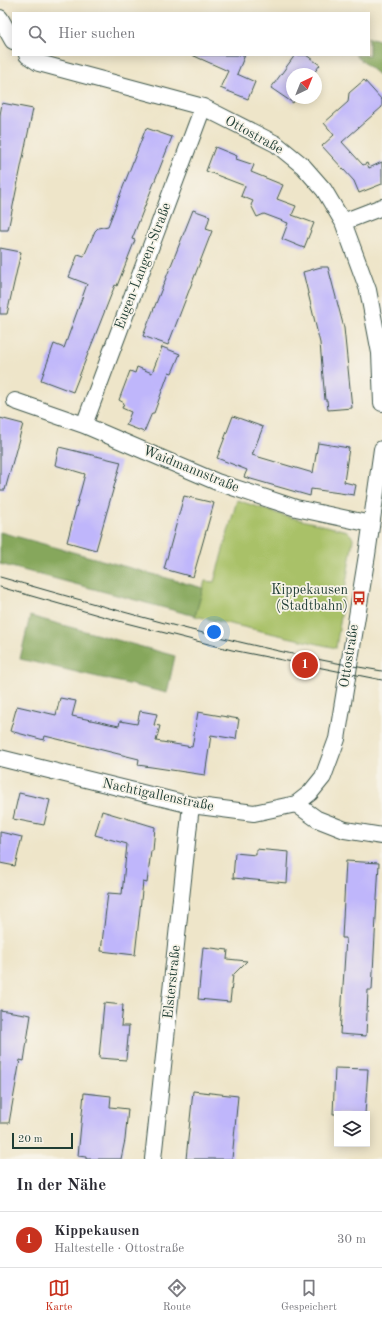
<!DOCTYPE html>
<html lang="de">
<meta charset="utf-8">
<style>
body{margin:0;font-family:"Old Standard TT",serif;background:#f2f2f3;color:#2b2b33}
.controls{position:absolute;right:12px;bottom:12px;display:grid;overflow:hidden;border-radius:0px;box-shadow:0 2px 10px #0003}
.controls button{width:36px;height:36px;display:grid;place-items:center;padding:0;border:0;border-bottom:1px solid #e1e1e2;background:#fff;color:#2b2b33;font:20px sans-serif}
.compass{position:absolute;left:286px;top:68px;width:36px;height:36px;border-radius:50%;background:#fff;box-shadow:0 2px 10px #0003;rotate:43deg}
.scale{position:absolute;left:12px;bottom:10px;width:61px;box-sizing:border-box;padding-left:4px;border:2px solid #1f3d34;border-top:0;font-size:11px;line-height:14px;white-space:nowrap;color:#1f3d34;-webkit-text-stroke:3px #f7f3e8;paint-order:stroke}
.you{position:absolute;left:214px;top:632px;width:14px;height:14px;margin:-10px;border:3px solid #fff;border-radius:50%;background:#1a73e8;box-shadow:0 0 0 6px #1a73e833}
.badge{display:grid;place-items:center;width:26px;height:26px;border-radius:50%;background:#c8321e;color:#fff;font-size:13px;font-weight:700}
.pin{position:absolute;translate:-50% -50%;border:2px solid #fff;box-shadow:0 1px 4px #0006}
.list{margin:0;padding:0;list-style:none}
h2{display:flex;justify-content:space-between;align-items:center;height:52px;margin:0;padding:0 16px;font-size:17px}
h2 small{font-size:13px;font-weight:400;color:#7c7c81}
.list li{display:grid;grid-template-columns:26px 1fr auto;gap:12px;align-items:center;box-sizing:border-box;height:56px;padding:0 16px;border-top:1px solid #e1e1e2}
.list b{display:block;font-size:15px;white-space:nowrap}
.list p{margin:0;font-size:13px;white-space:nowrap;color:#7c7c81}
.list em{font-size:13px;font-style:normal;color:#7c7c81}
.icon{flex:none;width:22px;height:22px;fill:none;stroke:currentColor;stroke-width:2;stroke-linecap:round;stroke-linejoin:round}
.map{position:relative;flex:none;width:382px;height:1159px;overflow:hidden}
.search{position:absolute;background:#fff;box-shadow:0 2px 10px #0003;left:12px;right:12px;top:12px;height:44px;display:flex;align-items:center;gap:10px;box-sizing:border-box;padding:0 14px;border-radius:0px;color:#7c7c81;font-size:15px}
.sheet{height:108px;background:#fff}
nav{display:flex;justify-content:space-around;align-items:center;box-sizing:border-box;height:56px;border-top:1px solid #e1e1e2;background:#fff;font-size:11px;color:#7c7c81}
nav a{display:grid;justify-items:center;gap:2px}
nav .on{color:#c8321e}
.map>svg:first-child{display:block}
.green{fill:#a9c167;stroke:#647f4e}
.forest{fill:#86a75c;stroke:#527248}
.building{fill:#bfb6fb}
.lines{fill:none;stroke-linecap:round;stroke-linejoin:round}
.street-casing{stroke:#3e564a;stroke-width:18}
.street{stroke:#fff;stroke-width:16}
.tram{stroke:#1f3d34;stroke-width:1}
.labels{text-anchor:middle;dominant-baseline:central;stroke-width:3.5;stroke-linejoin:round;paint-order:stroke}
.street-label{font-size:14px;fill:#1f3d34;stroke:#f7f3e8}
.poi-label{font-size:14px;fill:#1f3d34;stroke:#f7f3e8;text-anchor:end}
</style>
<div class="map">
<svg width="382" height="1159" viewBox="0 0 382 1159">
<rect width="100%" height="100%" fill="#f7f3e8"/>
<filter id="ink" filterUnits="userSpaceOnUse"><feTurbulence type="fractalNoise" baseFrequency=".025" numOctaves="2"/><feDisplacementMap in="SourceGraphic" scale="8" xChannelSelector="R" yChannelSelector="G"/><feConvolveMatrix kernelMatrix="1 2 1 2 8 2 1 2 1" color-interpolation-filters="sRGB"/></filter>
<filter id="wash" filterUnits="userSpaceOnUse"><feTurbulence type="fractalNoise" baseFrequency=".012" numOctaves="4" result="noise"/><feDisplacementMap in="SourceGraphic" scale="16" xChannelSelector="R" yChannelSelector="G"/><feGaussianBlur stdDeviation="0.9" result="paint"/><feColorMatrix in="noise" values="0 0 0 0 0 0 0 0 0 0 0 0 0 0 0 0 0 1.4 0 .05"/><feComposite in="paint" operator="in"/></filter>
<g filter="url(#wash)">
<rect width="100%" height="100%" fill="#eee5c9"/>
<path class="green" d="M237,500L285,516L347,531L351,535L353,539L336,648L195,616L205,581L214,582Z"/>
<path class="forest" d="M369,37L382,41V78L355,55H369Z
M0,532L203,588L195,616L0,564Z
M30,616L175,656L167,693L20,659Z"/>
<g id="blocks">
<path class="building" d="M192,55H245L237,74L255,82L248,99L220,88L228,71Z
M295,55H306L320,65L313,74H292V98H296L293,103L271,88Z
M364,80L382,100V107L342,142L363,165L367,163L369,168L382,162V184L359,193L354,181L322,146L334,135L324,123L348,102L349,93Z
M2,103L33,109L8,230H0V115Z
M146,128L172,137L132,239L135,240L117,286L115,285L73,392L41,380L54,344L64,348L87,284L69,277L78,254L84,256L95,231L98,228L108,226Z
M215,147L237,156L236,159L254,165L251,172L283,185L277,199L296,206L292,215L314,223L304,248L282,239L288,223L264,214L257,217L251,205L253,201L241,196L245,186L206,171Z
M193,210L210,216L206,229L212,231L168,345L143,336Z
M0,248L21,252L7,314H0Z
M321,267H328L344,328L352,408L328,410L327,400H325L320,343L303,272Z
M162,347L180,354L172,373L169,372L154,413H152L144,432L126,425L131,412L122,408L124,403L119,400L130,371L135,373L137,367L152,373Z
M233,416L263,427L252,455L313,473L318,443L349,448L344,482L356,485L354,495L311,489L310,496L244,477L247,470L217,458Z
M0,418L23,424L5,490H0Z
M59,447L121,462L96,550L67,542L85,474L55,465Z
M184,496L214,503L193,577L164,569Z
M60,698L76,701L72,716L119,726L120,721L137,724L140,711L157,714L154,725L160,726L156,741L192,747L198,712L239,719L236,739L211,735L205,775L138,765L139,759L45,736L44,740L10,731L17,706L56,715Z
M19,793L50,800L44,825L13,819Z
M102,811L155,827L153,851H151L147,883L143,882L135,955L101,951L108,893L122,894L127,844L95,835Z
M0,832L22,837L15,866L0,863Z
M256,849L289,852L287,883L233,878L235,853L256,855Z
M346,861L379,863L372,990H368L366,1036L340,1034L346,938H342Z
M203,947L228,950L227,959L247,961L233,975L230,1002L198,999Z
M104,1003L123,1005L121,1026H129L126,1060L99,1058Z
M0,1010L31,1015L24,1061L20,1060L9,1123H0Z
M335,1068L368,1069L365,1114H333Z
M193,1091L238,1096L232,1159H186Z
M84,1093L111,1096L110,1107L128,1109L125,1140L121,1159H86V1157L78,1156Z"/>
</g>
</g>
<g filter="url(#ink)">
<use href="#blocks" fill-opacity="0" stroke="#3e564a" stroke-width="1"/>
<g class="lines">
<g class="street-casing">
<path id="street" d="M0,18L13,41
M27,55L39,63L203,107L276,144L303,166L324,190L343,222L368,290L380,353L382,403
M343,222L382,207
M15,401L84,425L217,482L296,508L371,524
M84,425L203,107
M0,758L191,805L254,813L296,804L310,793L323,777L337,739L367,555L382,449
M296,804L317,819L345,830L382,836
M153,1159L191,805"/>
</g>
<use href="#street" class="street"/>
<path class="tram" d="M0,577C126,613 253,650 382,671
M0,587L126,623L232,650L382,680"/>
</g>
</g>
<defs>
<g id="bus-bare" transform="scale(1.08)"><path d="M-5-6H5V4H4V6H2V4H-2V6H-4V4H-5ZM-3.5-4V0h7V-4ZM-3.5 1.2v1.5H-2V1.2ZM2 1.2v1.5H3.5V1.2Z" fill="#c8321e" stroke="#f7f3e8" stroke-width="2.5" paint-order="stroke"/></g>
</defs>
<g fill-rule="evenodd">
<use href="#bus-bare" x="359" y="598"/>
</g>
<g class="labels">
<g class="street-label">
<text transform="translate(254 135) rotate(29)">Ottostraße</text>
<text transform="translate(143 266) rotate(-69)">Eugen-Langen-Straße</text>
<text transform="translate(191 469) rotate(22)">Waidmannstraße</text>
<text transform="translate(349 656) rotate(-81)">Ottostraße</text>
<text transform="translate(158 795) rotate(12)">Nachtigallenstraße</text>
<text transform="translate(172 982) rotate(-84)">Elsterstraße</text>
</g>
<g class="poi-label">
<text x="348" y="590">Kippekausen<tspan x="348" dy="16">(Stadtbahn)</tspan></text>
</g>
</g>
</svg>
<div class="controls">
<button><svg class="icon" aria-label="layers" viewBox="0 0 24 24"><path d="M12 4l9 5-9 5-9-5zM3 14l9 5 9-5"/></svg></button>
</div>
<svg class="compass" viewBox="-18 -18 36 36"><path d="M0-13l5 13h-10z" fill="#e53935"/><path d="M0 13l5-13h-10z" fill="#7c7c81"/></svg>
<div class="scale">20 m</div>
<div class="you"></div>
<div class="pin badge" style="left:305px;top:665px">1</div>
<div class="search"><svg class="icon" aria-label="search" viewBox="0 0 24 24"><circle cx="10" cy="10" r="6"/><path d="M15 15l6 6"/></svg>Hier suchen</div>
</div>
<section class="sheet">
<h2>In der Nähe<small></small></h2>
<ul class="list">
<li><span class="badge">1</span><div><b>Kippekausen</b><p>Haltestelle · Ottostraße</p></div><em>30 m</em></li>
</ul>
</section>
<nav>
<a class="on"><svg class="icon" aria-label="map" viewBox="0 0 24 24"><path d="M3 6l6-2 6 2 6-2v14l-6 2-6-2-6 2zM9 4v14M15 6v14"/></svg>Karte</a>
<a><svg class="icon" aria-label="directions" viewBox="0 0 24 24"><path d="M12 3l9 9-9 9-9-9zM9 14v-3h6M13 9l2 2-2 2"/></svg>Route</a>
<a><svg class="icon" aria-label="saved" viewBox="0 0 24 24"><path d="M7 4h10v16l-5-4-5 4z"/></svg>Gespeichert</a>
</nav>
